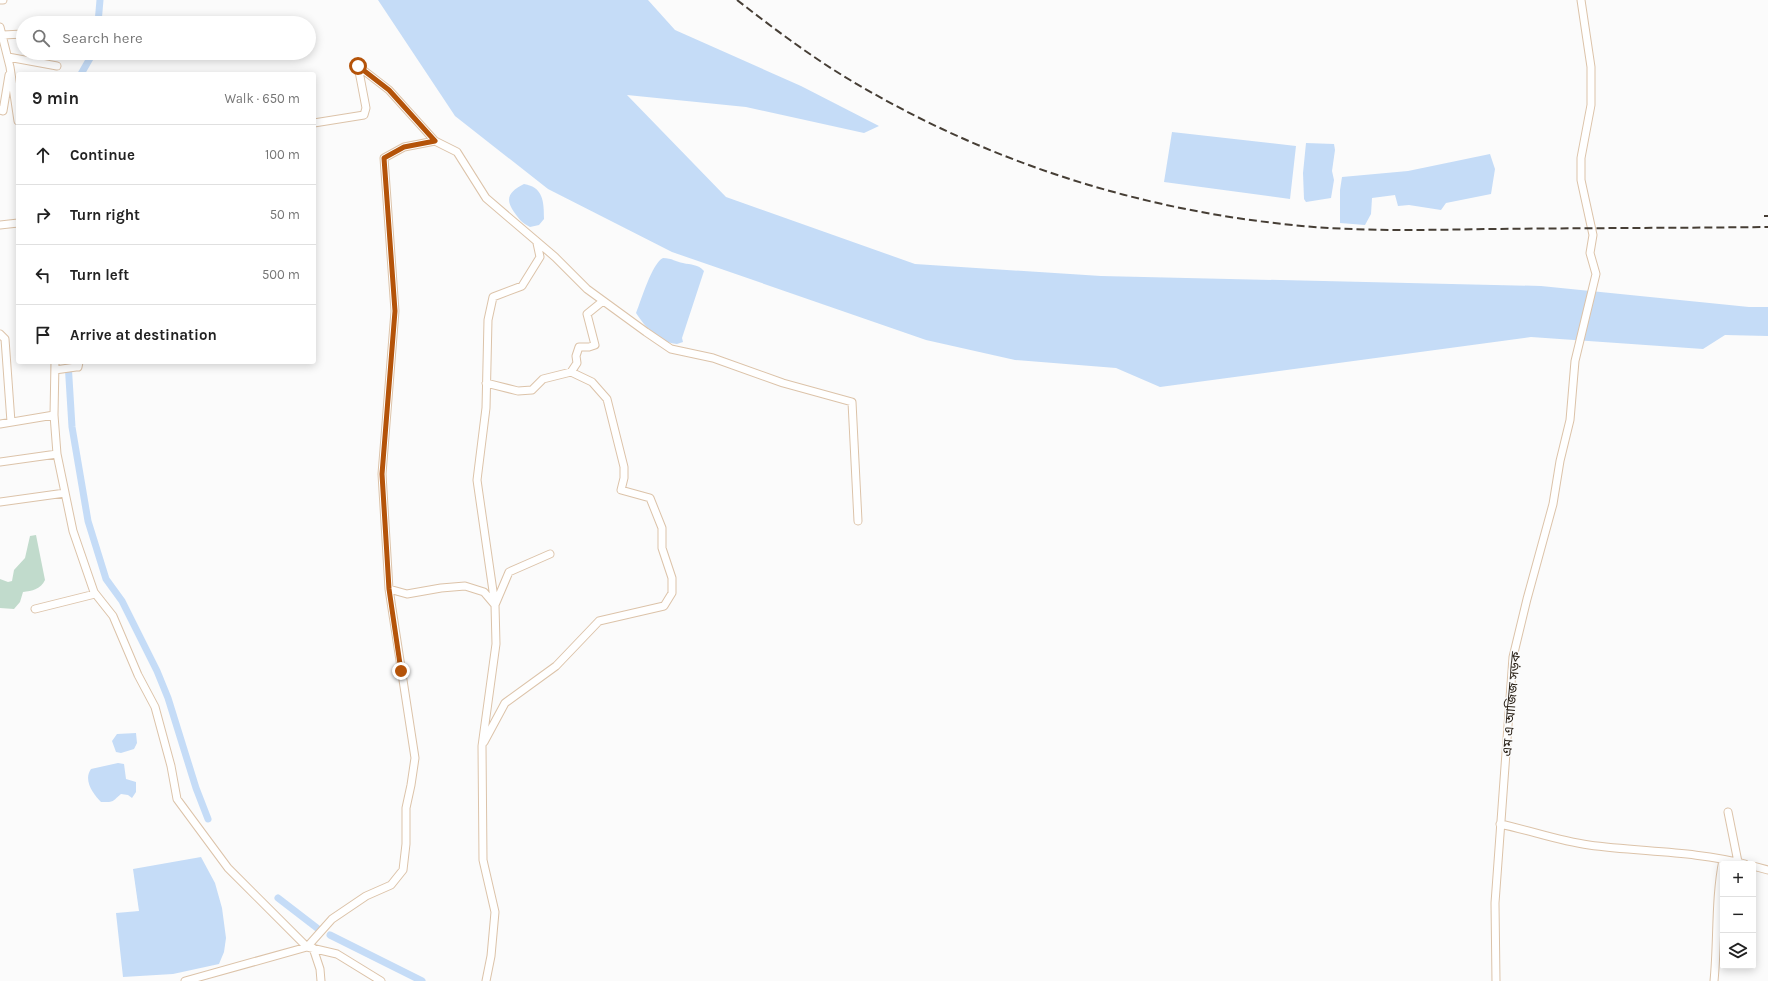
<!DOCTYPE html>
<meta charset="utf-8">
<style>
body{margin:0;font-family:Karla,"Noto Sans Bengali",sans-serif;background:#f6f6f6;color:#222}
.controls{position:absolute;right:12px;bottom:12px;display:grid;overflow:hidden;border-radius:4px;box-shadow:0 2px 10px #0003}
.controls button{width:36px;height:36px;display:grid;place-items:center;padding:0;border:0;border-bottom:1px solid #e0e0e0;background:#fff;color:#222;font:20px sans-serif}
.stop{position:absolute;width:12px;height:12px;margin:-9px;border:3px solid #b45309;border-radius:50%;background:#fff}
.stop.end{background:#b45309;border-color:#fff;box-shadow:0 1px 4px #0008}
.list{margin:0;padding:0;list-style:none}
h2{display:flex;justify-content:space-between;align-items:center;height:52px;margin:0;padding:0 16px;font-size:17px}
h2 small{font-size:13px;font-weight:400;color:#767676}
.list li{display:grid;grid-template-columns:26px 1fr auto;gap:12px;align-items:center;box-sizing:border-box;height:60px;padding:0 16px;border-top:1px solid #e0e0e0}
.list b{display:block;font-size:15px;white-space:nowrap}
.list em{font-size:13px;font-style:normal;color:#767676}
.icon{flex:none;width:22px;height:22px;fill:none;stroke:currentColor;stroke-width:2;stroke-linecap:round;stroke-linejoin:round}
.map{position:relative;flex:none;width:1768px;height:981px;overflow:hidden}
.search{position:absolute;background:#fff;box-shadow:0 2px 10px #0003;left:16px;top:16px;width:300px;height:44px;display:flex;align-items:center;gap:10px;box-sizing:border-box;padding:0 14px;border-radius:22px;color:#767676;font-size:15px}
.panel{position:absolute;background:#fff;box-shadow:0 2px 10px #0003;left:16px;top:72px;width:300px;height:292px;border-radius:4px}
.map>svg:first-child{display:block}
.green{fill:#c1dbcc}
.water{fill:#c5dcf7}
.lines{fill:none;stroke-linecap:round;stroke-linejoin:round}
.canal{stroke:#c5dcf7;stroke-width:7}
.street-casing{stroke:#dcc3a9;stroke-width:9}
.street{stroke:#fff;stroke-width:7}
.rail{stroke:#463e35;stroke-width:2;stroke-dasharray:8 4;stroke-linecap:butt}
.route{stroke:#b45309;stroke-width:5}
.labels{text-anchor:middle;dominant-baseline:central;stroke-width:3;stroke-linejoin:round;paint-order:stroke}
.street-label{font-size:13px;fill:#2a2117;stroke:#fbfbfb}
</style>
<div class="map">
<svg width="1768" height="981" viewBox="0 0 1768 981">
<rect width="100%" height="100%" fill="#fbfbfb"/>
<path class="green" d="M36,535L45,580C41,589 32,591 23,592L20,602L14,609L0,608V579L8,582L12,581L14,570L25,558L30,536Z"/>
<path class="water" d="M378,0H648L675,30L801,86L879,126L864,133L746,107L627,95L726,197L915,264L1101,276L1541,286L1749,307H1768V336L1725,335L1703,349L1531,337L1160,387L1116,368L1015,360L926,340L672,252L548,189L455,116Z
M1172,132L1296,146L1290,199L1164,182Z
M1306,143L1334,144L1335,150L1332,171L1334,180L1331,198L1306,202L1304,199L1303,173Z
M1490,154L1495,169L1491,194L1446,203L1441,210L1409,205L1398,206L1395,195L1372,198L1371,214L1365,225L1340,223V190L1342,177L1408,171Z
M524,184C543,187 544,201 544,219L539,225L530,227C521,222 520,220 514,212C504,198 510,191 524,184Z
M663,258C672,258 676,262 683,263C691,265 698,264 704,271L682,338L683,342L677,344C658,342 646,328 636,313C641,301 652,263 663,258Z
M136,733L137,743L134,749L121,753L116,752L112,741L117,734Z
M118,763L124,764L126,779L136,782V792L132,798L128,795L121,794C111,802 116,802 101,802C93,794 83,780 91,769Z
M201,857L215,883L222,908L226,938L224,952L219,964L173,974L123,977L116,913L139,911L133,869Z"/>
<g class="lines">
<path class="canal" d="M98,23L100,0
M81,74L93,53
M68,362L72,427L88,521L106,579L122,601L157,671L168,698L196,788L208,819
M278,898L317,928
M330,935L422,981"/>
<g class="street-casing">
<path id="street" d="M0,0H3
M0,27L10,67L18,121
M3,35L23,34
M8,57L57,66
M358,66L389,90L435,141L457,152L486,198L555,257L587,289L646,332L671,349L713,358L783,383L852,402L858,521
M0,110L3,111L9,75
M314,123L364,115L366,108L358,66
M0,225L18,223
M0,334L5,339L11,422
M55,362L54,415L57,454L73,531L94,592L113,616L138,675L155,707L171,766L177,799L228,868L307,947L337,954L381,981
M55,370L76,367H78L79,362
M571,372L577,363L576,356L579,347H589L595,345L587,314L603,301
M0,424L54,415
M0,462L57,454
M0,502L65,493
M389,589L407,594L441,588L465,586L484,592L495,605L509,572L550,554
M35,609L95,594
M484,742L505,703L556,666L599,621L664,606L672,593V578L662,548V528L650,498L621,490L624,478V467L607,399L592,382L571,372L543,379L532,390L518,391L486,383
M1728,812L1738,862
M1500,824C1529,830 1559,841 1589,845C1640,852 1695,851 1745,864
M1753,866L1768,870
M313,948L320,969L321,981
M185,981L307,947L332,919L366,896L391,885L403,870L406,844V808L411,785L415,758L389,589L382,474L395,311L384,158L404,147L435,141
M486,981L491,956L495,912L483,860L482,746L496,644L495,605L477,480L486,408L488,320L493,297L522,286L540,257L537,243
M1496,981L1495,903L1513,657L1527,599L1553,504L1560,461L1570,420L1575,361L1596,274L1590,253L1593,235L1581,180V158L1591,105V67L1581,0
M1714,981C1718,941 1715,899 1723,860"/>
</g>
<use href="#street" class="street"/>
<path class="rail" d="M737,0C777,31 818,62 862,87C991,162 1135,208 1283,224C1352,232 1421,230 1490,229C1583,228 1675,228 1768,227
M1764,216H1768"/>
</g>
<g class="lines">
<path class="route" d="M358,66L389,90L435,141L404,147L384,158L395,311L382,474L389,589L401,671"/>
</g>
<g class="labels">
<g class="street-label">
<text transform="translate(1511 704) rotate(-85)">এম এ আজিজ সড়ক</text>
</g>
</g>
</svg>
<div class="controls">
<button>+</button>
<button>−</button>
<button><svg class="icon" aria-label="layers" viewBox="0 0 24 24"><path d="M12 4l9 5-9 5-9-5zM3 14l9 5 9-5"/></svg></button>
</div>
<div class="stop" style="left:358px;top:66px"></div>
<div class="stop end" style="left:401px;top:671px"></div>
<div class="search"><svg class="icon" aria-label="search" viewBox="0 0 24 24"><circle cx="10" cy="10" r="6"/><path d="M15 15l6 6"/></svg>Search here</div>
<section class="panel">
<h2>9 min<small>Walk · 650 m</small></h2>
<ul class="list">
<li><svg class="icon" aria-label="ahead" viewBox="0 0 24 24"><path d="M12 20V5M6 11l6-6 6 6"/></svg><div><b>Continue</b></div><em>100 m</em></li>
<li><svg class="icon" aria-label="right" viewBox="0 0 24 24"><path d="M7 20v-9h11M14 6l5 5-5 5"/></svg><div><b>Turn right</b></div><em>50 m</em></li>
<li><svg class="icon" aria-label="left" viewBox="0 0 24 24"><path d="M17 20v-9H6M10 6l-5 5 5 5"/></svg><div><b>Turn left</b></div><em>500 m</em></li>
<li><svg class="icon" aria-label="arrive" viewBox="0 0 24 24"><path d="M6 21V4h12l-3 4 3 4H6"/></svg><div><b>Arrive at destination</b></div></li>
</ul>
</section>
</div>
